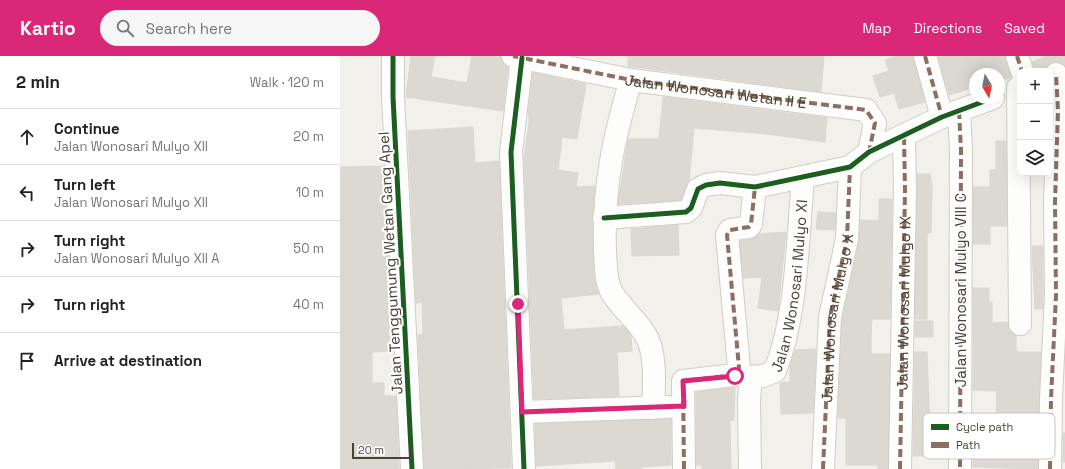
<!DOCTYPE html>
<meta charset="utf-8">
<style>
body{margin:0;font-family:"Space Grotesk",sans-serif;background:#f6f6f6;color:#202124}
.controls{position:absolute;right:12px;top:12px;display:grid;overflow:hidden;border-radius:8px;box-shadow:0 4px 16px #0002}
.controls button{width:36px;height:36px;display:grid;place-items:center;padding:0;border:0;border-bottom:1px solid #e0e0e0;background:#fff;color:#202124;font:20px sans-serif}
.compass{position:absolute;left:629px;top:12px;width:36px;height:36px;border-radius:50%;background:#fff;box-shadow:0 4px 16px #0002;rotate:170deg}
.scale{position:absolute;left:12px;bottom:10px;width:60px;box-sizing:border-box;padding-left:4px;border:2px solid #484234;border-top:0;font-size:11px;line-height:14px;white-space:nowrap;color:#484234;-webkit-text-stroke:3px #fff;paint-order:stroke}
.stop{position:absolute;width:12px;height:12px;margin:-9px;border:3px solid #db2777;border-radius:50%;background:#fff}
.stop.end{background:#db2777;border-color:#fff;box-shadow:0 1px 4px #0008}
.list{margin:0;padding:0;list-style:none}
h2{display:flex;justify-content:space-between;align-items:center;height:52px;margin:0;padding:0 16px;font-size:17px}
h2 small{font-size:13px;font-weight:400;color:#757577}
.list li{display:grid;grid-template-columns:26px 1fr auto;gap:12px;align-items:center;box-sizing:border-box;height:56px;padding:0 16px;border-top:1px solid #e0e0e0}
.list b{display:block;font-size:15px;white-space:nowrap}
.list p{margin:0;font-size:13px;white-space:nowrap;color:#757577}
.list em{font-size:13px;font-style:normal;color:#757577}
.icon{flex:none;width:22px;height:22px;fill:none;stroke:currentColor;stroke-width:2;stroke-linecap:round;stroke-linejoin:round}
.map{position:relative;flex:none;width:725px;height:413px;overflow:hidden}
header{display:flex;align-items:center;gap:24px;box-sizing:border-box;height:56px;padding:0 20px;background:#db2777;color:#fff}
header strong{font-size:19px}
nav{display:flex;gap:22px;margin-inline-start:auto;font-size:14px}
.search{width:280px;height:36px;background:#f6f6f6;display:flex;align-items:center;gap:10px;box-sizing:border-box;padding:0 14px;border-radius:22px;color:#757577;font-size:15px}
main{display:flex}
aside{flex:1;background:#fff}
.map>svg:first-child{display:block}
.building{fill:#dbd9d2;stroke:#dad7cf}
.lines{fill:none;stroke-linecap:round;stroke-linejoin:round}
.street-casing{stroke:#d0cdc7;stroke-width:24}
.street{stroke:#fdfdfc;stroke-width:22}
.quiet{stroke:#8d6e63;stroke-width:4;stroke-dasharray:8 4;stroke-linecap:butt}
.cycleway-casing{stroke:#fff;stroke-width:8}
.cycleway{stroke:#1b5e20;stroke-width:5}
.route{stroke:#db2777;stroke-width:5}
.labels{text-anchor:middle;dominant-baseline:central;stroke-width:4;stroke-linejoin:round;paint-order:stroke}
.street-label{font-size:15px;fill:#484234;stroke:#fff}
.key{fill:#fff;stroke:#c8c6c2;stroke-width:1}
.key-label{font-size:11px;fill:#484234}
</style>
<header>
<strong>Kartio</strong>
<div class="search"><svg class="icon" aria-label="search" viewBox="0 0 24 24"><circle cx="10" cy="10" r="6"/><path d="M15 15l6 6"/></svg>Search here</div>
<nav><a>Map</a><a>Directions</a><a>Saved</a></nav>
</header>
<main>
<aside>
<h2>2 min<small>Walk · 120 m</small></h2>
<ul class="list">
<li><svg class="icon" aria-label="ahead" viewBox="0 0 24 24"><path d="M12 20V5M6 11l6-6 6 6"/></svg><div><b>Continue</b><p>Jalan Wonosari Mulyo XII</p></div><em>20 m</em></li>
<li><svg class="icon" aria-label="left" viewBox="0 0 24 24"><path d="M17 20v-9H6M10 6l-5 5 5 5"/></svg><div><b>Turn left</b><p>Jalan Wonosari Mulyo XII</p></div><em>10 m</em></li>
<li><svg class="icon" aria-label="right" viewBox="0 0 24 24"><path d="M7 20v-9h11M14 6l5 5-5 5"/></svg><div><b>Turn right</b><p>Jalan Wonosari Mulyo XII A</p></div><em>50 m</em></li>
<li><svg class="icon" aria-label="right" viewBox="0 0 24 24"><path d="M7 20v-9h11M14 6l5 5-5 5"/></svg><div><b>Turn right</b></div><em>40 m</em></li>
<li><svg class="icon" aria-label="arrive" viewBox="0 0 24 24"><path d="M6 21V4h12l-3 4 3 4H6"/></svg><div><b>Arrive at destination</b></div></li>
</ul>
</aside>
<div class="map">
<svg width="725" height="413" viewBox="0 0 725 413">
<rect width="100%" height="100%" fill="#f2f0ea"/>
<path class="building" d="M71,0H95L91,21L127,27L132,0H161L164,9L168,11L163,55L66,41Z
M288,0H484L481,36L288,10Z
M558,0H573L585,46L559,53L554,37L540,41L533,20L549,15L545,4Z
M598,0H665L671,21L659,25V18H635V31L609,39Z
M707,0H725V10L715,6L709,8L704,15H694L692,6Z
M193,17L246,28L237,83L222,81L218,114L238,117L236,131L255,130L252,163L253,195L254,222L259,238L221,242L224,274L283,270L288,275L291,280L292,295L277,296L279,340L194,343L184,101L189,67V59H188Z
M323,41L487,62L485,86L428,78L354,72L349,126L341,144L278,148L288,83H319Z
M133,71L135,107L159,105L171,412L84,413L78,279L83,278L82,246L76,247L68,75Z
M656,85H666L667,170H650V188H633V131H650V114H656Z
M44,110L51,248L49,249V280H53V295L32,296V327H44V340H56L59,413H0V111Z
M577,118H590L592,131L591,177H587V263H575Z
M539,143H552L550,263H532L531,279V298H550L548,413H538V409H506V362H498L502,263L519,186L520,164L539,165Z
M478,156L496,157L495,174L476,173Z
M338,169L339,199L292,200L291,173Z
M446,176L438,255L418,252L422,221L403,222L400,185L411,183L419,178Z
M692,190H703V253H695Z
M633,232H649V246H652V267L667,266L669,275L676,279V294L678,296H701L698,413L633,411V367H656L657,335L633,334Z
M575,265H593V281H575Z
M476,293L473,357L441,358L440,327L450,326V309L455,294Z
M575,296H587L591,400H573Z
M395,332L394,364H390L391,413H362V409H356V336Z
M331,363V409L302,411V413H276L275,405L196,410L195,368Z
M723,377H725V406H723Z"/>
<g class="lines">
<g class="street-casing">
<g id="street">
<path d="M53,0V41L72,413"/>
<path id="s1" d="M173,0L291,24L526,54L535,67L529,96"/>
<path d="M585,0L602,61"/>
<path d="M677,0L682,15"/>
<path d="M182,2L171,96L184,413"/>
<path d="M291,24C273,84 263,131 265,194C266,207 265,223 271,235C280,251 296,263 305,278C317,296 314,332 313,352"/>
<path d="M678,32L680,268"/>
<path d="M619,55L621,94L620,413"/>
<path d="M264,162L346,156L351,152L358,133L366,129L380,127L415,131L510,111L529,96L602,61L653,42"/>
<path d="M182,356L328,351"/>
<path d="M344,413L343,325L395,319L399,312L387,179L390,174L409,171L411,168L415,131"/>
<path id="s2" d="M410,413L409,343L411,321L423,320L435,315C458,256 457,185 463,123"/>
<path id="s3" d="M483,413L490,261L507,183L510,111"/>
<path id="s4" d="M560,413L565,134L564,80"/>
<path d="M710,413L711,343L716,239L715,146L718,55L716,18"/>
</g>
</g>
<use href="#street" class="street"/>
<path class="quiet" d="M173,0L291,24L526,54L535,67L529,96
M585,0L602,61
M677,0L682,15
M619,55L621,94L620,413
M182,356L343,350
M344,413L343,325L395,319L399,312L387,179L390,174L409,171L411,168L415,131
M483,413L490,261L507,183L510,111
M560,413L565,134L564,80
M710,413L711,343L716,239L715,146L718,55L716,18"/>
<g class="cycleway-casing">
<path id="cycleway" d="M53,0V41L72,413
M182,2L171,96L184,413
M264,162L346,156L351,152L358,133L366,129L380,127L415,131L510,111L529,96L602,61L653,42"/>
</g>
<use href="#cycleway" class="cycleway"/>
</g>
<g class="lines">
<path class="route" d="M178,248L182,356L344,350L343,325L395,320"/>
</g>
<g class="labels">
<g class="street-label">
<text stroke="none"><textPath href="#s1" startOffset="206">Jalan Wonosari Wetan II E</textPath></text>
<text transform="translate(50 207) rotate(-93)">Jalan Tenggumung Wetan Gang Apel</text>
<text stroke="none"><textPath href="#s2" startOffset="204">Jalan Wonosari Mulyo XI</textPath></text>
<text transform="translate(620 234) rotate(-90)">Jalan Wonosari Mulyo VIII C</text>
<text stroke="none"><textPath href="#s4" startOffset="166">Jalan Wonosari Mulyo IX</textPath></text>
<text stroke="none"><textPath href="#s3" startOffset="152">Jalan Wonosari Mulyo X</textPath></text>
</g>
</g>
<rect x="583" y="357" width="132" height="46" rx="6" class="key"/>
<rect x="591" y="368" width="18" height="6" fill="#1b5e20"/>
<rect x="591" y="386" width="18" height="6" fill="#8d6e63"/>
<g class="key-label">
<text x="616" y="375">Cycle path</text>
<text x="616" y="393">Path</text>
</g>
</svg>
<div class="controls">
<button>+</button>
<button>−</button>
<button><svg class="icon" aria-label="layers" viewBox="0 0 24 24"><path d="M12 4l9 5-9 5-9-5zM3 14l9 5 9-5"/></svg></button>
</div>
<svg class="compass" viewBox="-18 -18 36 36"><path d="M0-13l5 13h-10z" fill="#e53935"/><path d="M0 13l5-13h-10z" fill="#757577"/></svg>
<div class="scale">20 m</div>
<div class="stop" style="left:395px;top:320px"></div>
<div class="stop end" style="left:178px;top:248px"></div>
</div>
</main>
